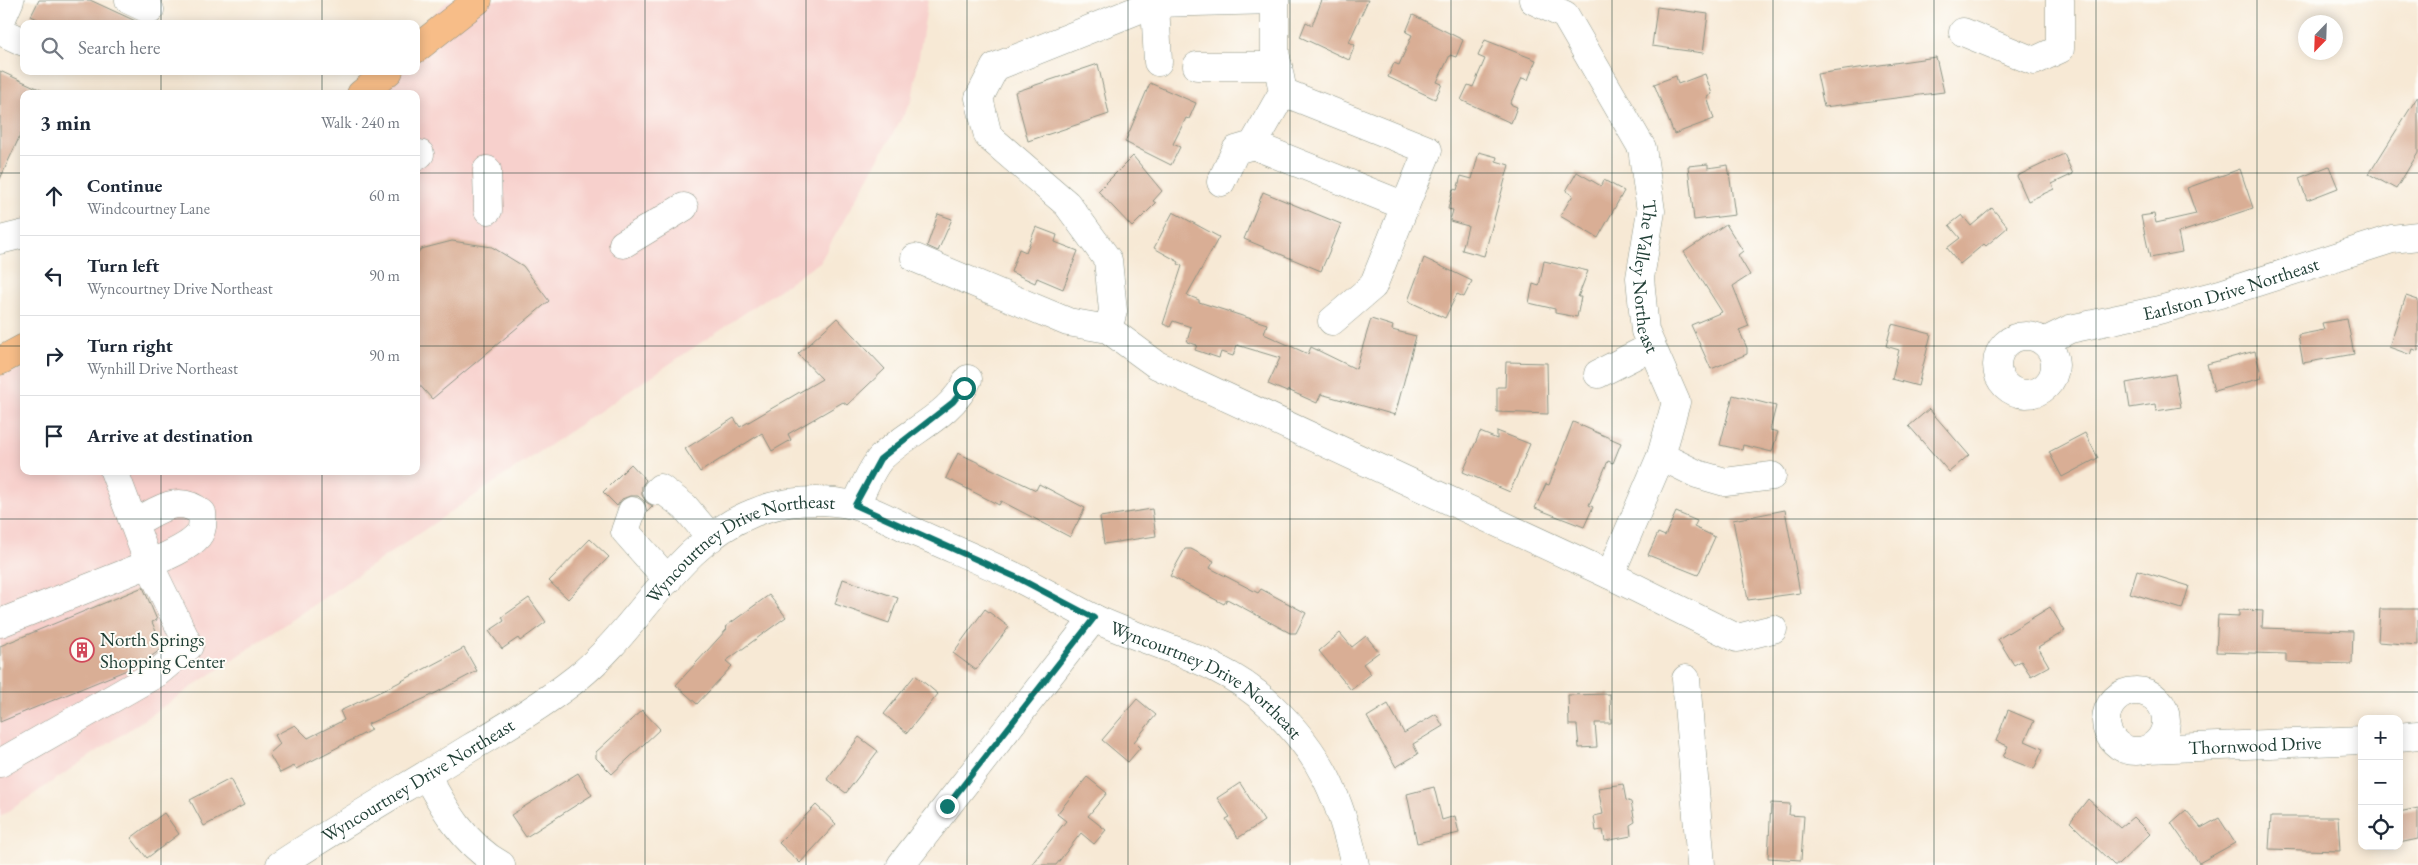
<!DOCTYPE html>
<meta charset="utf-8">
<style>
body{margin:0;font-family:"EB Garamond",serif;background:#f6f6f7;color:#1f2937}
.controls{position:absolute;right:15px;bottom:15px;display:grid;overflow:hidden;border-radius:10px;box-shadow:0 2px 12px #0003}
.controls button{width:45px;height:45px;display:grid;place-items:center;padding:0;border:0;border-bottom:1px solid #e0e1e3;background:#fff;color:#1f2937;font:25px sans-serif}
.compass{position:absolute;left:2298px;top:15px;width:45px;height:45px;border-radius:50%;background:#fff;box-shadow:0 2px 12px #0003;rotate:203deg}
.stop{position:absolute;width:15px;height:15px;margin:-11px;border:4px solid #0f766e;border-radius:50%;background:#fff}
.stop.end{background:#0f766e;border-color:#fff;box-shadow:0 1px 5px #0008}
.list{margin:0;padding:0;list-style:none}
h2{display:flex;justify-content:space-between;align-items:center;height:65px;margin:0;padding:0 20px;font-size:21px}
h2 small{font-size:16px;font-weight:400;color:#747a83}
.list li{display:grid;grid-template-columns:32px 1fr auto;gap:15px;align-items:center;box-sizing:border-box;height:80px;padding:0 20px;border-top:1px solid #e0e1e3}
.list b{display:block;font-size:19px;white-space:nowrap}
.list p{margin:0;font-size:16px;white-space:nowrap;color:#747a83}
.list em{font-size:16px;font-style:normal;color:#747a83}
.icon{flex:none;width:28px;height:28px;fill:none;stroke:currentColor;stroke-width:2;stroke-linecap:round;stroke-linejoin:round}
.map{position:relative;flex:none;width:2418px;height:865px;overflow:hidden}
.search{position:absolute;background:#fff;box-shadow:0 2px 12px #0003;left:20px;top:20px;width:400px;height:55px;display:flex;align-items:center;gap:12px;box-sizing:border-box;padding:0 18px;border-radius:10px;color:#747a83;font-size:19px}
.panel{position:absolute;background:#fff;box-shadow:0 2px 12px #0003;left:20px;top:90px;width:400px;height:385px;border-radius:10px}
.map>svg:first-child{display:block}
.built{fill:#f7d0cc}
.building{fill:#d9ae95}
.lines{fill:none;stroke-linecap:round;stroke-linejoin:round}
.minor-casing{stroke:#8b9384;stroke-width:29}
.major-casing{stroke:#8b9384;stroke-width:29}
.minor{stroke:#fff;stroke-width:28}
.major{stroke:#f7bd88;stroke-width:28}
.route{stroke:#0f766e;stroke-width:6}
.grid{fill:none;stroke:#1f3d34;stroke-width:1;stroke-opacity:0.55}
.labels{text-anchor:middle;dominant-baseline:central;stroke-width:4;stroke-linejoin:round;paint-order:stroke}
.street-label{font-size:19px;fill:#1f3d34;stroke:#fdfcf7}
.poi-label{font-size:19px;fill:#1f3d34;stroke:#fdfcf7;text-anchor:start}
</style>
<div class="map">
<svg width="2418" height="865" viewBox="0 0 2418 865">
<rect width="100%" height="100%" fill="#fdfcf7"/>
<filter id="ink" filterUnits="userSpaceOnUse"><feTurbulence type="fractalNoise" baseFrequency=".02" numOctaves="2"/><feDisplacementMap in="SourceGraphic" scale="10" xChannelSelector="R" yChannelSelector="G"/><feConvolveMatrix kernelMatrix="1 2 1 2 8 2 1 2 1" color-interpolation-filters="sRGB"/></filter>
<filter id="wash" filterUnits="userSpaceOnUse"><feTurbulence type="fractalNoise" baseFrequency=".0096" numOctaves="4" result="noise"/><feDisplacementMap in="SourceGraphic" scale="20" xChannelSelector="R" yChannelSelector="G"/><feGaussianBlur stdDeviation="1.12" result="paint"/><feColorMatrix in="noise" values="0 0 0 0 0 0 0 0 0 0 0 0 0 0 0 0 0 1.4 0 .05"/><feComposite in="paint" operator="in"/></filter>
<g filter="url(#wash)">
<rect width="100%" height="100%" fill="#f7e9d5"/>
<path class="built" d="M449,0H928L912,100L820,262L0,817V375L24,368V471H416V94H346L371,71H416V30Z"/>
<g id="blocks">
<path class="building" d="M39,0H90L142,24H48L31,16Z
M1322,0H1368L1349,42L1355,45L1349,60L1300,37L1306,22L1312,25Z
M1657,7L1708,14L1703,53L1652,46Z
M1413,15L1463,40L1456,57L1450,55L1437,82L1442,84L1435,99L1388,77L1394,63L1399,65L1412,35L1406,32Z
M1485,40L1536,60L1528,80L1522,78L1510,104L1517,107L1511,123L1461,100L1468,85L1473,87L1485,59L1478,56Z
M1936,57L1944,92L1824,107L1817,74Z
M1098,64L1109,114L1028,141L1015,92Z
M0,71L50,94H24V127L0,179Z
M1705,74L1712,94L1707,97L1714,119L1674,134L1654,84L1676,76L1678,84Z
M1150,83L1196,103L1189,119L1186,118L1173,144L1180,147L1171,165L1125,142Z
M2418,96V153L2396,189L2369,174Z
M1479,152L1497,157L1496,161L1509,165L1484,256L1462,250L1468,226L1450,221L1453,210L1448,209L1453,189L1457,190L1461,176L1472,179Z
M2064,154L2073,174L2052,184L2054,189L2028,201L2017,176Z
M1133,156L1162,191L1153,201L1156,203L1132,227L1098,191Z
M1708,164V168L1728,165L1735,215L1694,220L1688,166Z
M2329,166L2338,188L2307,200L2299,178Z
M2240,169L2253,208L2178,233L2182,252L2150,258L2141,216L2154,214L2156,223L2196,214L2187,188Z
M1577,172L1601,186L1604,180L1624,191L1598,238L1560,216L1573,195L1566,191Z
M1263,192L1341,224L1321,271L1244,239Z
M1992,208L2008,227L1986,246L1984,244L1960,264L1947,248L1960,238L1949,225L1962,215L1971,226Z
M1173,212L1219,237L1187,295L1199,300V302L1267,324L1264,334L1308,354L1311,347L1356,369L1371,319L1393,326L1392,330L1416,336L1395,415L1321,394L1317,403L1288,390L1287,392L1268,384L1280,358L1237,345L1233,356L1221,352L1219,358L1195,350L1197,345L1187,342L1191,327L1173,321L1170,327L1163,324L1182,266L1178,264L1179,262L1154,248Z
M938,214L952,219L938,251L927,246Z
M1726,224L1743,251L1738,255L1750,275L1733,286L1749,326L1739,330L1747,348V354L1711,369L1691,325L1722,312L1684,252Z
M1036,227L1057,235L1055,242L1078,251L1063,289L1037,278L1035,283L1011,272L1019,249L1026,252Z
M452,241L492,247L523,266L549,301L432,399L416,381V255L421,249Z
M1424,258L1472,281L1464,297L1457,294L1445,318L1408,301Z
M1544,261L1588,271L1578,297H1581L1577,317L1555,313V309L1529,303L1533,284L1539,286Z
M2406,296L2418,300V351L2413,349L2411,355L2389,347Z
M837,318L885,369L847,405L843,402L788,434L791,440L772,451L762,433L700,472L685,449L734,418L740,427L822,379L798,354Z
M2347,319L2354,354L2303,363L2298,335L2324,330L2322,323Z
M1892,324L1931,334L1918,386L1892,379L1899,350L1886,346Z
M2255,351L2262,378L2214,391L2207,364Z
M1506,362L1547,363L1548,414L1497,412V387H1505Z
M2175,374L2181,407L2156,411L2155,404L2130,408L2126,383Z
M1733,395L1776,406L1770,430L1778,432L1772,452L1743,445L1742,450L1720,445Z
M1929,409L1969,455L1949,472L1909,426Z
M1573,422L1621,443L1613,463L1608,461L1589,505L1593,507L1584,527L1535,508L1546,484L1549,485Z
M1497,431L1530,444L1510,492L1463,472L1480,432L1497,439Z
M2085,433L2098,458L2062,477L2049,452Z
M958,453L1036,490L1039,484L1085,508L1070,537L1001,501L999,505L946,478Z
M631,464L646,480L642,486V495L646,502L653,506L647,512L644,501L638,496H630L622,499L617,506L603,492Z
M1152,509L1156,536L1104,544L1100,517Z
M1785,510L1800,593L1748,600L1733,520Z
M1676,512L1697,521L1694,527L1715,537L1698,575L1648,555L1658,533L1665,536Z
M590,539L609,557L568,599L549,581Z
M1185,549H1191L1214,561L1210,568L1258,593L1261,589L1306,613L1296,633H1290L1227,599L1224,604L1170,576Z
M2137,570L2189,586L2182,609L2130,593Z
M843,579L898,598L889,623L835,604Z
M143,587L157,620L152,622L163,648L139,665L0,722V646Z
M769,595L786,617L726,661L732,666L697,704L676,685L727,629L725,627Z
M529,598L546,622L520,641L518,638L502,649L489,631L504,621L502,617Z
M2050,607L2065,631L2038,647L2049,666L2031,676L2021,661L2014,665L1998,639Z
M985,609L1009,627L976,670L953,653Z
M2380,609H2418V645L2378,642Z
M2239,610L2263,611L2262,628L2353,631L2352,664L2286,662V654L2216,652L2218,615L2239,616Z
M1340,633L1352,647L1366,636L1379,652L1363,664L1371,674L1351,690L1319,651Z
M464,648L477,671L430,696L368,724L371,730L296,769L294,766L280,773L269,754L280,744L275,735L295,725L308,738L344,720L340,711L394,685Z
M915,675L938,694L907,733L884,714Z
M1610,694L1611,723H1595L1597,747L1579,748L1577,725H1569L1568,695Z
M1137,699L1156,715L1134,742L1140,748L1128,762L1102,740Z
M1388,704L1404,733L1436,714L1443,726L1413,744L1418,754L1396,767L1367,717Z
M642,710L660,729L612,774L596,758V752Z
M2008,710L2034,721L2025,741L2043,749L2034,769L2003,757L2008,746L1996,741Z
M859,737L878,751L846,793L827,779Z
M578,773L592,795L526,837L511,815Z
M1087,777L1107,793L1088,816L1106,830L1094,844L1081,833L1056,865H1031L1066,821L1057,814Z
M230,779L244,805L204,826L190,800Z
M1240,783L1264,821L1238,838L1226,819L1230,817L1217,798Z
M1623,784L1626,800L1631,802L1635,822L1630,825L1631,836L1605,841L1603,830L1596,831L1594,816L1603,814L1598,788Z
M1434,787L1442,820L1455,816L1459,833L1417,843L1407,794Z
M2088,799L2120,828L2133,817L2150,834L2118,865H2114L2070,822Z
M1771,803L1790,804L1789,815L1804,816L1801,860L1768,858Z
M816,805L836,824L800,863L779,843Z
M2418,808V839L2399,843V812Z
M2186,810L2201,828L2219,818L2235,843L2199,863L2171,823Z
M164,813L179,834L147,858L131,838Z
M2271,817H2338L2340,851L2269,849Z"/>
</g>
</g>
<g filter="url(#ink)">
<use href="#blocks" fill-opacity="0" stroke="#8b9384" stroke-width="1"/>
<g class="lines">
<g class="minor-casing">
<g id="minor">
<path d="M129,0L150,10"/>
<path id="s1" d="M1533,0L1565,15L1642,148L1651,211L1640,278L1645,331L1676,402L1661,456L1610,575"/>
<path d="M1155,3L1158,62"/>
<path d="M0,23L10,0"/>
<path d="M0,31L24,42"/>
<path d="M1963,32L2034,61L2060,49V0"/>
<path d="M1197,66H1278"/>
<path d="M1283,92L1428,150L1405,206"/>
<path d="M1253,145L1405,206L1373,286L1332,321"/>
<path d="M416,157L420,154"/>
<path d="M487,170L488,210"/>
<path d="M1221,182L1236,150L1253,145L1283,92L1275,52V0"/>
<path d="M0,240L24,234"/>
<path d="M623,244L684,207"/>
<path d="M915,258L1068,322L1108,329L1157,365L1610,575L1737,638L1773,629"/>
<path d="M1108,329L1113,311L1108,260L1067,204L988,136L979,98L995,67L1155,3L1275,0"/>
<circle cx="2026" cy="365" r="29"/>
<path id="s2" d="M2044,342L2070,329L2155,311L2220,294L2392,239L2418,236"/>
<path d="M1598,374L1651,347"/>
<path d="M1661,456L1697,474L1725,482L1772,476"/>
<path d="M657,491L660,488L685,507L711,538"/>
<path d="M855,505C863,491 870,470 881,458C908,431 952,416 968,379"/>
<path d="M632,511L625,531L668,580"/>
<path d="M0,623L149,564L114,471"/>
<path d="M1686,679L1701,865"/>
<circle cx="2136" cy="721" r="30"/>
<path d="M2399,737L2418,735"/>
<path id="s3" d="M2149,749L2362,740"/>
<path d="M0,763L157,673L189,646L149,564C163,558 188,548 198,536C203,530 203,521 202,513C177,493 158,511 134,523"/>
<path d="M426,775C445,810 465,845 501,865"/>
<path id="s4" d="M280,865C342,824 407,787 470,748C507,726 544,704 577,678C640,628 676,543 753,513C783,500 821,498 853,505C874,510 895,523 915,532C950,548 985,562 1020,579C1044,591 1067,605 1091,617C1152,646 1222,658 1272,707C1322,755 1340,798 1355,865"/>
<path d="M901,865L1094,618"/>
</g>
</g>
<g class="major-casing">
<path id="major" d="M416,49L478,0
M361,94L389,71
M0,361L24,348"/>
</g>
<use href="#minor" class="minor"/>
<use href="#major" class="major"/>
</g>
</g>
<g class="lines" filter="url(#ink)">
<path class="route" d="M947,806L1094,618L1020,579L855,505L880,459L953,402L964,388"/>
</g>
<path class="grid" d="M161,0V24M322,0V24M484,0V865M645,0V865M806,0V865M967,0V865M1128,0V865M1290,0V865M1451,0V865M1612,0V865M1773,0V865M1934,0V865M2096,0V865M2257,0V865M161,71V94M322,71V94M0,173H24M416,173H2418M0,346H24M416,346H2418M161,471V865M322,471V865M0,519H2418M0,692H2418"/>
<defs>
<g id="building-ring" transform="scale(1.25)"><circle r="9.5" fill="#fdfcf7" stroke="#d1495b" stroke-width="1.5"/><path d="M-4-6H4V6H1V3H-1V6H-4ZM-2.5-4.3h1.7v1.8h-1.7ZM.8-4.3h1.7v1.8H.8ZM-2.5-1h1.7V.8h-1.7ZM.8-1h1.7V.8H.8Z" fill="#d1495b"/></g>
</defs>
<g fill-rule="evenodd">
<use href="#building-ring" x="82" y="650"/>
</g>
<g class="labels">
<g class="street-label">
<text stroke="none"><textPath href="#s1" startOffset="319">The Valley Northeast</textPath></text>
<text stroke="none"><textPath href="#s2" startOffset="195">Earlston Drive Northeast</textPath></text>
<text stroke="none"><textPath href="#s4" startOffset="568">Wyncourtney Drive Northeast</textPath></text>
<text stroke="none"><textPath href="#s4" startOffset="1092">Wyncourtney Drive Northeast</textPath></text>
<text stroke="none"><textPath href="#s3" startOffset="106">Thornwood Drive</textPath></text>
<text stroke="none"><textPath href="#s4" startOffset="162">Wyncourtney Drive Northeast</textPath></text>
</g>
<g class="poi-label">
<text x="100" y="639">North Springs<tspan x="100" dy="22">Shopping Center</tspan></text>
</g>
</g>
</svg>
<div class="controls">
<button>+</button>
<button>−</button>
<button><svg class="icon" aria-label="locate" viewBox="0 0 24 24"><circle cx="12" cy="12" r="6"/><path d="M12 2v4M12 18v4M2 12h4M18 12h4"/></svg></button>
</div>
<svg class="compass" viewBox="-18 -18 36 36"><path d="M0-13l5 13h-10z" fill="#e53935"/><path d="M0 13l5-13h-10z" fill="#747a83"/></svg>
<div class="stop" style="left:964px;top:388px"></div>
<div class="stop end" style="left:947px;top:806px"></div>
<div class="search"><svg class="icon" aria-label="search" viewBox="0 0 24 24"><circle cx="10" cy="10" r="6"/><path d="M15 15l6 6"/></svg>Search here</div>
<section class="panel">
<h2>3 min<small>Walk · 240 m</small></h2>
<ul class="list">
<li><svg class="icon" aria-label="ahead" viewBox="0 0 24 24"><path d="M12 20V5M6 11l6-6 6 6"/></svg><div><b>Continue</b><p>Windcourtney Lane</p></div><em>60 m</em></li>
<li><svg class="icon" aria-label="left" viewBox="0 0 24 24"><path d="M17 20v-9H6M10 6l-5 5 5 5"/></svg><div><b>Turn left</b><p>Wyncourtney Drive Northeast</p></div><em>90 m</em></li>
<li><svg class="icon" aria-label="right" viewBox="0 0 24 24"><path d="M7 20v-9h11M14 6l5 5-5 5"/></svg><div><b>Turn right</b><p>Wynhill Drive Northeast</p></div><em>90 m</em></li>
<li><svg class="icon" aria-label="arrive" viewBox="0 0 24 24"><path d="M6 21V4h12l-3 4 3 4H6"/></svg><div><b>Arrive at destination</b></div></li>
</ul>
</section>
</div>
